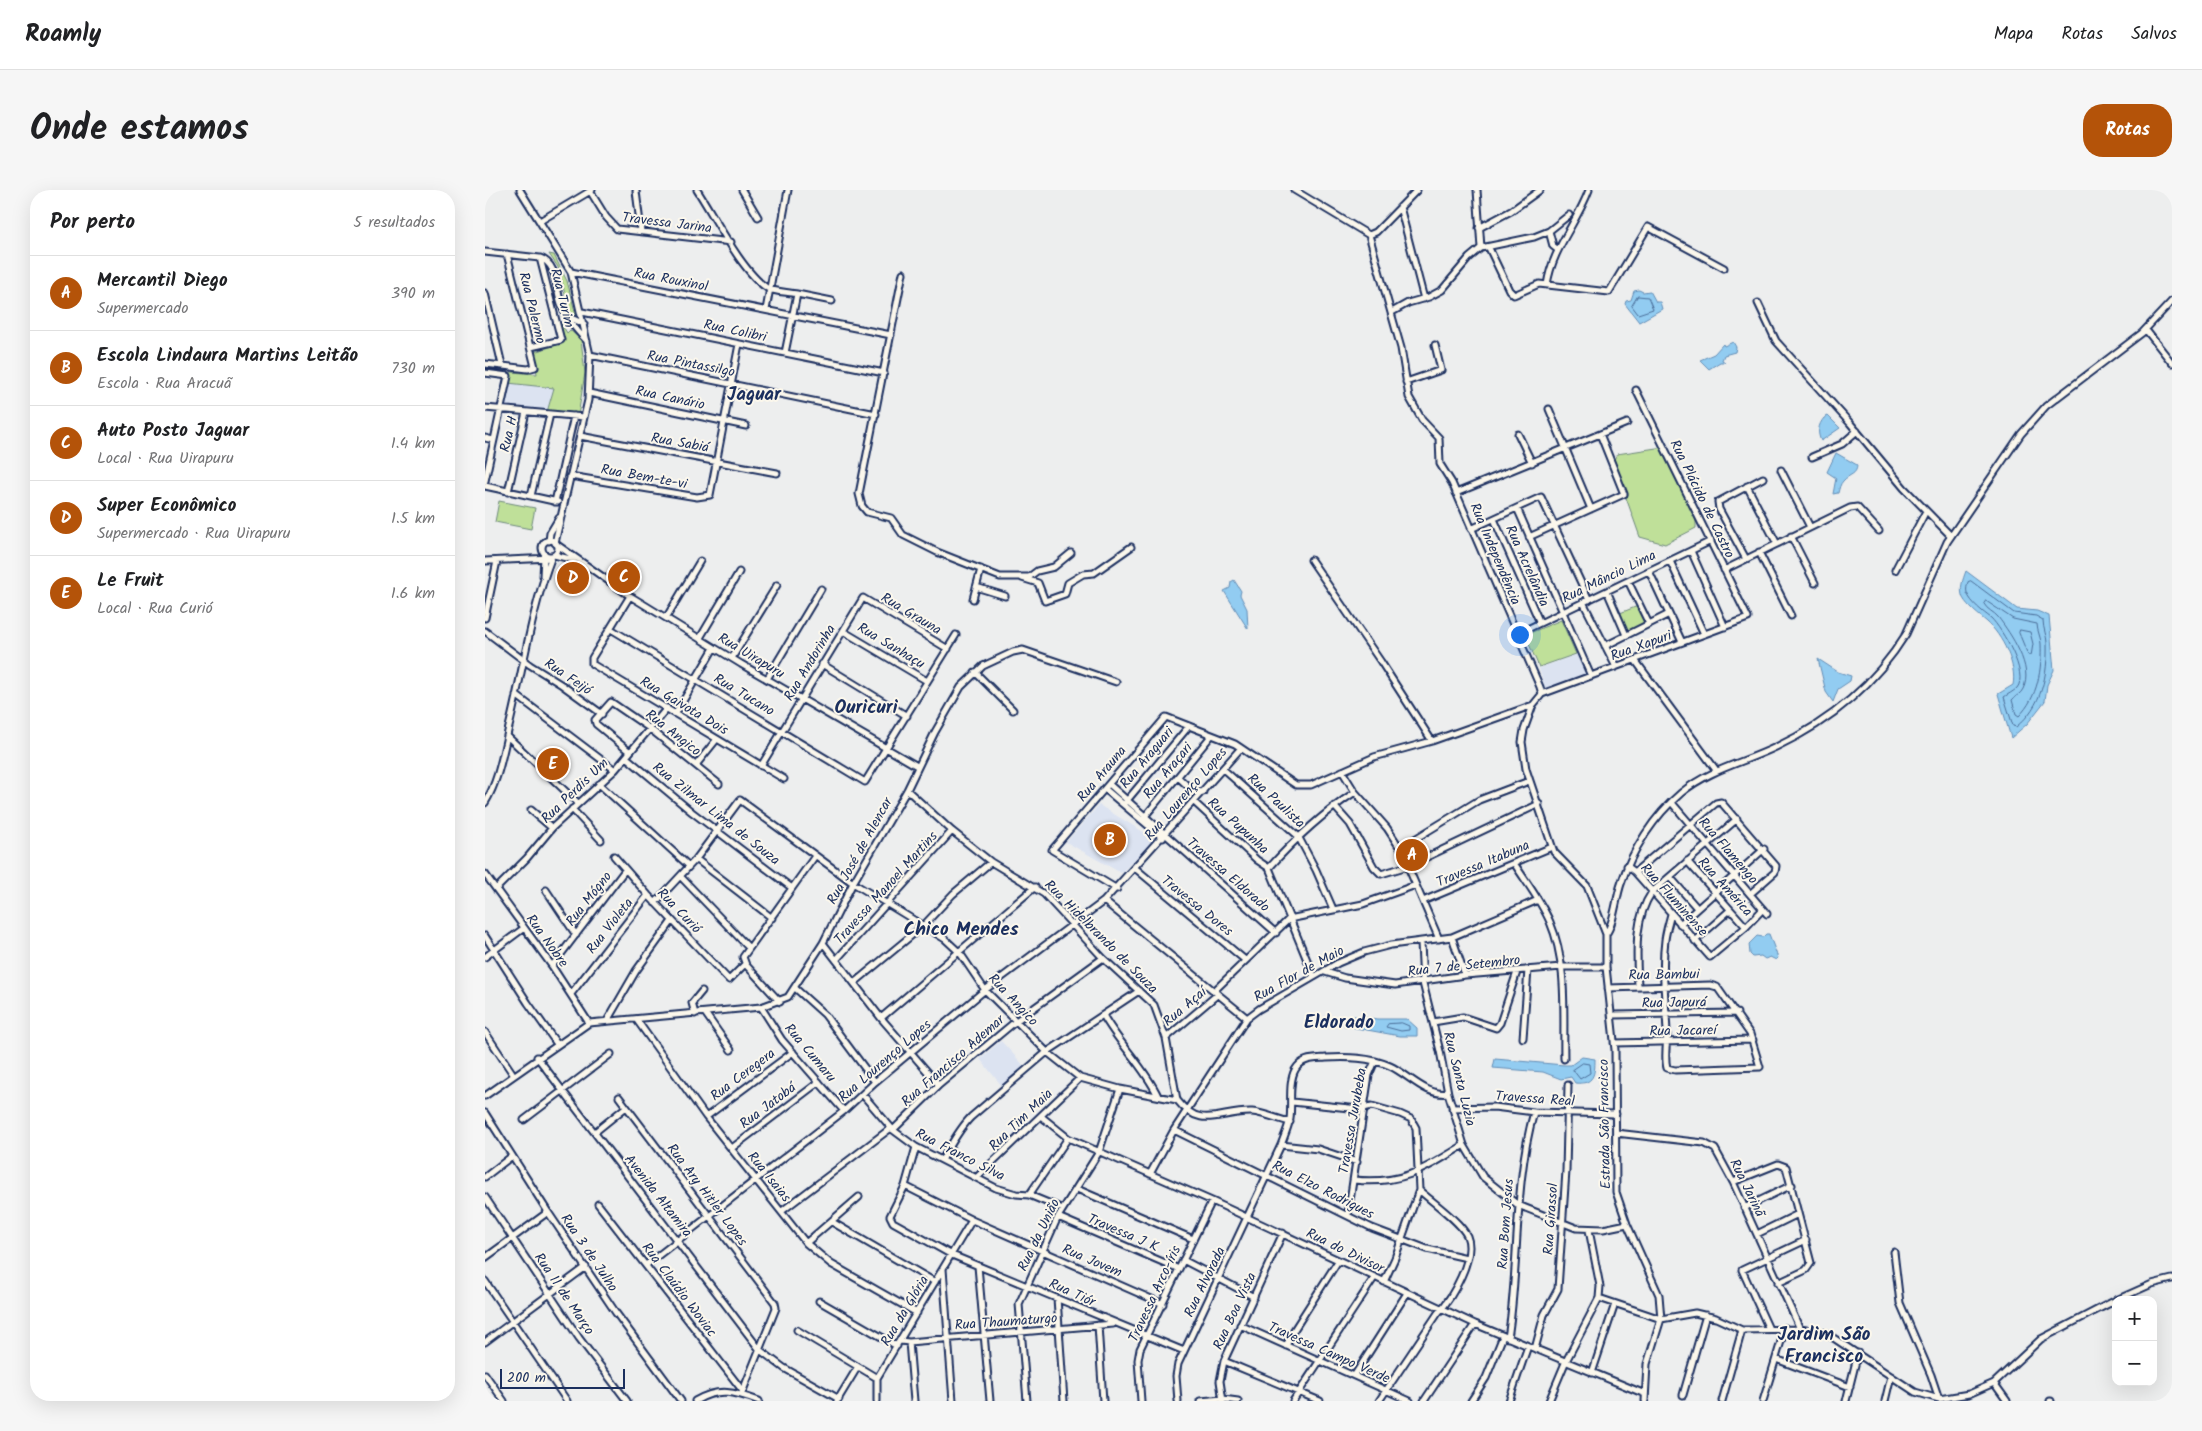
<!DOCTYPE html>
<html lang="pt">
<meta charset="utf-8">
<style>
body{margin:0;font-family:Kalam,sans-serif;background:#f6f6f6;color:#202124}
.controls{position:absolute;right:15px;bottom:15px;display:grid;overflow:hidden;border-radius:10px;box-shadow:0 5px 20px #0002}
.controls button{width:45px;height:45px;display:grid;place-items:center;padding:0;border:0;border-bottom:1px solid #e0e0e0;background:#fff;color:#202124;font:25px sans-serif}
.scale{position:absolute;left:15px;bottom:12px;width:125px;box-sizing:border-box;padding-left:5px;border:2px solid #1b2f5e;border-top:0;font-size:14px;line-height:18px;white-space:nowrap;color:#1b2f5e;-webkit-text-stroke:4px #fbf7ec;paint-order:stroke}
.you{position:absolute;left:1034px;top:444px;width:18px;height:18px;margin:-12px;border:4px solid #fff;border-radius:50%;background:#1a73e8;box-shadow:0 0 0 8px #1a73e833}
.badge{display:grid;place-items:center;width:32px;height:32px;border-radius:50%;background:#b45309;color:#fff;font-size:16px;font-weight:700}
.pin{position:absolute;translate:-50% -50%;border:2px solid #fff;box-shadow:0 1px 5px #0006}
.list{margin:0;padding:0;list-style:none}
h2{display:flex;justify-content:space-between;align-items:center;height:65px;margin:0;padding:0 20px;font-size:21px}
h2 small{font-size:16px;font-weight:400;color:#757577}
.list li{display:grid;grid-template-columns:32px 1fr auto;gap:15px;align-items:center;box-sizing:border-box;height:75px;padding:0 20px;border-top:1px solid #e0e0e0}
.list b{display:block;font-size:19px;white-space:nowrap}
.list p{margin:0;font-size:16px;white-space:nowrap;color:#757577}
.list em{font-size:16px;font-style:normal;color:#757577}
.map{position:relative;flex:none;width:1687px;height:1211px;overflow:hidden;border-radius:20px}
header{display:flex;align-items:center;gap:30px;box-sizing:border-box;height:70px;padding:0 25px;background:#fff;border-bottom:1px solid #e0e0e0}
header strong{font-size:24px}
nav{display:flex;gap:28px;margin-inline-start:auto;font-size:18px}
.intro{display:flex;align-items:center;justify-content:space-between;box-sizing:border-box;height:120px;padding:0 30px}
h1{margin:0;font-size:35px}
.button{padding:12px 22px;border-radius:20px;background:#b45309;color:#fff;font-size:18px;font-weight:700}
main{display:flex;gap:30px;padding:0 30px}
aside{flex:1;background:#fff;border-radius:20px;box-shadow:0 5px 20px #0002}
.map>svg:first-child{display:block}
.built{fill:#dce3f1}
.green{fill:#bfe099;stroke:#6d887c}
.water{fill:#92ccf1;stroke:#628db6}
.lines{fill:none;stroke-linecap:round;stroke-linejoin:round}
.shore{stroke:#4b6e99;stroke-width:1}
.minor-casing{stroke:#1b2f5e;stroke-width:9}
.minor{stroke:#fbf7ec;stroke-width:5}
.labels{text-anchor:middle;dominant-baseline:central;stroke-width:4;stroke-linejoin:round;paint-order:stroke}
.street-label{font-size:14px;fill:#1b2f5e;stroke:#fbf7ec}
.district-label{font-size:19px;font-weight:bold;fill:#1b2f5e;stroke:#fbf7ec}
</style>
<header>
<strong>Roamly</strong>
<nav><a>Mapa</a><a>Rotas</a><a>Salvos</a></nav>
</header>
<div class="intro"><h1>Onde estamos</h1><a class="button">Rotas</a></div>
<main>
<aside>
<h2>Por perto<small>5 resultados</small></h2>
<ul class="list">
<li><span class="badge">A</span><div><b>Mercantil Diego</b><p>Supermercado</p></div><em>390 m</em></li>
<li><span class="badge">B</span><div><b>Escola Lindaura Martins Leitão</b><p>Escola · Rua Aracuã</p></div><em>730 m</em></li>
<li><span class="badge">C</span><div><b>Auto Posto Jaguar</b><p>Local · Rua Uirapuru</p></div><em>1.4 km</em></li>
<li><span class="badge">D</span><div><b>Super Econômico</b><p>Supermercado · Rua Uirapuru</p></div><em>1.5 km</em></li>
<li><span class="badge">E</span><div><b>Le Fruit</b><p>Local · Rua Curió</p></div><em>1.6 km</em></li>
</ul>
</aside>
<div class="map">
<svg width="1687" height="1211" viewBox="0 0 1687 1211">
<rect width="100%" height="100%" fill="#edeeee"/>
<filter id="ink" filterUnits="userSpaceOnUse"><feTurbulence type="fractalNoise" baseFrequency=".02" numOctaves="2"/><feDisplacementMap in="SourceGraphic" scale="10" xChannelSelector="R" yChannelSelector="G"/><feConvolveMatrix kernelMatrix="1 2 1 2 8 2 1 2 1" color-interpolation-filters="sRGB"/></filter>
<g filter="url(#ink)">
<path class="built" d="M23,193L69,198L62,222L19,219Z
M1093,464L1102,486L1061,501L1054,478Z
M614,615L670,649L636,683L581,652Z
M516,851L541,878L517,896L495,869Z"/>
<path class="green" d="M64,64L69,65L82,91L92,129L85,124L73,77Z
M73,128L82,143L85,140L96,150L100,183L93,226L62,222L69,198L23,193L26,182L52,184L49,162L78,153Z
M1178,257L1211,323V338L1180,354L1155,347L1128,271L1132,264Z
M14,311L50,318L46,339L10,332Z
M1153,416L1162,434L1143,442L1135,423Z
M1076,430L1091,464L1054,477L1040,445Z"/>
<path class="water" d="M1154,100L1158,102L1165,101L1171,112H1175L1177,119L1154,132L1140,114L1141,111L1146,110L1149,101Z
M1248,152L1251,157L1250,162L1239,165L1237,170L1240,172H1235L1224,179L1215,170L1229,164L1238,154L1239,156Z
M1343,226L1355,238L1336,251C1332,243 1333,235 1339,228Z
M1351,263L1372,275C1372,285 1364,284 1358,291C1355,294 1354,299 1353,303L1348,304L1351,288L1342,282Z
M1481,381L1532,419L1552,421L1564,426L1569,480L1562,495L1560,511L1542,534L1526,548L1513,504L1528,495C1532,475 1517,445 1502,432C1494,425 1483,417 1478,408C1474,399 1478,389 1481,381Z
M749,390L756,401L755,405L762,419L763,439L739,401L745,398L746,392Z
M1333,469L1353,482L1366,486L1365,491L1353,499L1348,512L1341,502Z
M1281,744H1284L1293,768L1291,770L1285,767L1280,769L1276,766L1268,767L1265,764L1264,754L1272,746L1278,747Z
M869,826L892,829H922L932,838V846H915L860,836L858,833Z
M1097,867L1110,869C1110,884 1109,895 1090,893L1086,887L1076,889L1058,882L1008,878L1010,869L1079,875H1086Z"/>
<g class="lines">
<path class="shore" d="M1153,106L1163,107L1168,119L1153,124L1147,116Z
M1486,391L1529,423L1551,426L1558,430C1558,439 1562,446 1562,453C1563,485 1557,516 1531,537L1528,536L1519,507C1523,504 1528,502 1532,498C1544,484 1517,439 1506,428C1498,422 1486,413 1482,403C1481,399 1482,396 1483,392Z
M1501,411L1528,429L1552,434C1552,441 1556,447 1556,454C1557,479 1553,507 1534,526L1531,524L1527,510C1530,506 1536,504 1538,499C1549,478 1526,444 1513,427C1509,422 1502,420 1499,414Z
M1535,440L1545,442L1548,454L1546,466L1543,465L1534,443Z
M917,833L924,836V840L916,841L901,837L903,834Z
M1098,873L1104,874L1105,883L1095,889L1088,880Z"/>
<g class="minor-casing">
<path id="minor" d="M35,0L86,82L105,165L103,210L70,353
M212,0C229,26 257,82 282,98C289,102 303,102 312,104L300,163
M257,0L273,27
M809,0L884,45
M992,0L996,58
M105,1L121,27L132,39L246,52
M151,1L156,41
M915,17L939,109
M55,31L107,0
M994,38L1026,21L1055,0
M1064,41L1068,56L1073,60
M884,45L916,158L924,207L937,230L954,248L955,274L967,293L1055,497L1057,504L1048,515L1039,540L1037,552L1041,579L1069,662L1102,696L1121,744V777L1130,860L1131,1002L1142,1034L1174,1105L1176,1129L1162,1174L1160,1211
M884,45L891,42L932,0
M1004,58L1024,100L1029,105L1054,94L1124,102L1163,37L1239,78
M0,62L55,68L76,150L46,157
M55,68C74,74 70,101 77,116C82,130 92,141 102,151
M86,82L406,145
M418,83L374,304L377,316L382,322L406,328L418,345L452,362L515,387H544L552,381L569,377L586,363
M1062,95C1067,59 1092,33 1104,0
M0,103L17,175
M312,104L347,111
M1273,113L1291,151L1365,233L1419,298L1466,346
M281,120L303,0
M97,122L399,183
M907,122L923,113L944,107L957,100L984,68L996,58L1049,47L1064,41L1084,25
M82,126L99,134
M1661,140L1687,173
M105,165L391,224
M0,174L43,179L50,177L22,64
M0,183L23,186L0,291
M921,192L956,180L950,155
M104,203L261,236
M0,218L99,227
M1064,219L1106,319
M1033,244L1047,273
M95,246L292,283
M0,248L8,250
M1327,267L1357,254L1372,241
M1296,280L1325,337
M85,286L212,307L225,305L254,154
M0,296L73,312
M1262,296L1292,354
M23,302L41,222
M971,303L1142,233
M46,306L65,224
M70,312L89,226
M1032,318L1106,486
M1009,329L1055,433
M986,339L1056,307L1104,410
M1306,346L1330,393
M1044,347L1139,304L1115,244
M57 358a8 8 0 1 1 16 0a8 8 0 1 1-16 0Z
M64,351L65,343L74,328
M71,354L145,406L256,474L432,576
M1206,361L1240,437
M1274,362L1306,426
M69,365L89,370
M1261,369L1234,319L1233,312L1278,288
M826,370L896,472L947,551
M0,371L66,368
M1185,371L1219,444
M1239,380L1365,318L1372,317L1394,341
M1410,380L1441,321
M1164,381L1197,452
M58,386L59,367
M537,388L553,393L560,411L580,404L583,393L598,384L609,383L646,357
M1143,391L1164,434
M491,397L520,406
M1122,401L1141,445
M145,406L107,468V474L299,589
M488,409L496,379
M1098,412L1131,477
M0,428L12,371
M181,428L215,371
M126,439L380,592L471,445
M0,441L45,475L77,495L117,524
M358,441L442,491
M1032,444L1226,351
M215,448L254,382
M1120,456L1184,424
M247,468L292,395
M1150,470L1231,580
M337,474L422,526
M490,482L528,520
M282,489L336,399
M1057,504L1263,428L1151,200
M31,505L130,580
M191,523L229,458
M22,546L93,613
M145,562L111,534L110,530L126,512L164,538L234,594
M141,567L207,622L307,698
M211,575L232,549
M276,576L378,408L463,459
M738,579L813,646L831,680L848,719
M857,581L870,602L902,638L915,658L954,749
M693,587L708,601L718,602
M114,594L204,676
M624,594L791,743
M620,599L678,648
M422,600L467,641L506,672L559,704L618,768L669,815L681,848L692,910
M709,612L772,670L784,678L829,787
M0,613C14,590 18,562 24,537C38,480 46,421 67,366
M1187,613L1282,724
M639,614L704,536
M849,616L865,634L889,677L896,684L923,676L1054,614
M87,619L116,650
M46,620L67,638
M657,630L726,546
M915,658L994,610L1044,591
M129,666L163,705L244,790L260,774
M211,669L287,728
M1202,671L1261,737
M1029,673C1041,692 1056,711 1065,732C1083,774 1078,825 1079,869
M1142,676L1150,682L1225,767L1261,737L1278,719
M650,678L760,770
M784,678C810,649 837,624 870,602
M1150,682L1231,613L1236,612L1291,676L1290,682L1265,704
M0,684L67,776L104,833
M196,687L264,758
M1185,687L1212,718
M12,698L42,668L67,638L130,580L182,518
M632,699L567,660L681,527L750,554L811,595H826L889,567L947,551L1048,515
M61,700L91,745
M619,711L762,828
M938,711L1067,657
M170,713L211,669L255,610L368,693L460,749L475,763L500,800L562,862L595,888L635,899L692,910C716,941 735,921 767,922C779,923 792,929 805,932
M1195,734L1279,659
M1121,744C1129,734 1131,708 1136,694C1147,660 1169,626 1196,603C1225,579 1258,573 1291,557C1344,532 1390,494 1421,444L1462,352L1536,244L1561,216L1657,143L1687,111
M0,746L43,813L72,854
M967,747L980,785
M1210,751L1245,720
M338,753L396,828L454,895
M936,753L938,793L955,861L963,903L979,955L998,987L1033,1015L1091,1038L1118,1039L1142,1034
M0,767L39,738
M351,770L467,641
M67,776L140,680
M840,782L860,788L910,795L980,785L1077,777H1121
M369,793L438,736L468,704L506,672
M1153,797C1152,766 1148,730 1167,702L1252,629
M310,798L340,825L390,892
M1123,798L1225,795L1232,797L1265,844L1275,877L1190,880L1182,878C1179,867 1182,854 1182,843C1181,813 1176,780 1180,750C1181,741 1184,732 1186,724
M729,801L804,729L878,714L931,695
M86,804L163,705
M295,812L261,775L258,767L330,666
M276,817L297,850L359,921
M220,823L246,860
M210,824L207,813L217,801
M618,825C634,854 659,876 673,906
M1128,825L1252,823
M396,828L550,697
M151,829L221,927L321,1053L346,1074L432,1123
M122,831L151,781L187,731
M948,832L978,827L1011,838L1015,833L1032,782
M0,842L28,884
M681,848L733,804
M1038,848L1043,780
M1129,853L1268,850
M52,867L275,1160L299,1178L354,1209
M378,905L408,940L431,957L511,998L531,1004L544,1005L578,1019
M0,906L104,833L276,817L303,807L338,753L368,693L422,600L450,542L476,497L498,476L528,462L538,460L631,492
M134,907L290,1113L291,1118L257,1203
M807,912L874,919L887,916L915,924L926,929L931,938L934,1000L910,1068L899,1092
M967,918L1009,917L1049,922L1131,924
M0,923L63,1022L131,1123L196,1211
M221,927L308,862
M557,927L583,948L727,1011L990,1134L1160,1204
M39,930L126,864
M408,940L454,895L531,831L618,768
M689,940L887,1038L942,1059L982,1068
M110,942L141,917
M1131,943L1219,953L1230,959L1248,992L1315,1139
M796,955L833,959L872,972
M431,957L420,996L405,1026L408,1032L467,1065L699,1161
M247,958L334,892
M457,970C466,955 474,939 486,927L562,862L654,801
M665,984L689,940L762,828L774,819L853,773L879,762L906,755L967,747L1053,710
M0,987L27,966
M491,988L595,888
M869,990C917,995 940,979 979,955
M1248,992L1293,974L1301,977L1326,1073L1321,1080L1293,1093
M420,996L487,1030L678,1114
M592,999L708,1049
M544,1005L583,948
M0,1007L94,1148L142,1211
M113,1014L257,1200
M1259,1018L1307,995
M297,1021L406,938
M863,1024L884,885L890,871
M573,1027L694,1079
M347,1032L450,1092
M1272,1044L1313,1024
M321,1053L374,1007
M1409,1062L1415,1113L1446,1185L1454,1209
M0,1068L63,1022
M698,1070L769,1107
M161,1075L359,921L390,892L500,800L619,711L756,558
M493,1076L505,1211
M458,1079L468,1211
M0,1091L82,1211
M572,1108L579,1211
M1114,1108L1176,1129L1210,1123L1231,1128L1257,1140L1315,1139L1341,1143L1430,1202L1454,1209L1484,1204L1509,1193L1556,1149L1631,1110
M1631,1110L1667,1094L1687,1089
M334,1111L412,1156
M613,1135L618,1211
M755,1135L925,1211
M1284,1139L1257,1080L1321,1050
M312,1140L392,1188
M1023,1148C1035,1073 1028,996 1049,922
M415,1151L424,1152L628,1134
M0,1152L101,1077
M424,1152L429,1211
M801,1156L807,1143L853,1071
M1050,1159L1059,1125L1073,1099L1081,981L1083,895
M1291,1169L1365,1197
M739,1171L835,1211
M1107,1183L1130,1114
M0,1184L19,1211
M869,1186L922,1103
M392,1188L487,1030
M392,1188V1211
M1509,1193L1522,1211
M1198,1205L1221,1125
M210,1211C234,1197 250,1202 274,1211
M352,1211L372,1178
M542,1211L534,1114L573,1027L614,962L635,899
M656,1211L653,1170L655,1159L727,1011
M693,1211L691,1186L693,1174L796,955C799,947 803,938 805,929C807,915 803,893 810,880C817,868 828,869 841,868C863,867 884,867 905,876C923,884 942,907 963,903
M715,1211L738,1209L753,1211
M738,1211L735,1191L739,1171L798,1043
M808,1211L889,1088
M894,1211L953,1123C967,1108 991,1067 982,1046C976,1032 946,1011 934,1000
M939,1211L990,1134
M986,1211L1001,1188L1018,1146
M1024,1211L1043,1156
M1064,1211L1080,1173L1114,1108L1115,1096L1104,1040
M1237,1211L1257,1140
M1278,1211L1300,1138
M1361,1211L1373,1163
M1400,1211L1406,1186
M1565,1211H1566"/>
</g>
<use href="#minor" class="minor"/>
</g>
</g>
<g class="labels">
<g class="street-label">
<text transform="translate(182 33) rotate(7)">Travessa Jarina</text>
<text transform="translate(186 90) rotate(11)">Rua Rouxinol</text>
<text transform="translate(77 108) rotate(76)">Rua Turim</text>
<text transform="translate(47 118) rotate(76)">Rua Palermo</text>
<text transform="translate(250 141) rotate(12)">Rua Colibri</text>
<text transform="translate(206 174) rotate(11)">Rua Pintassilgo</text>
<text transform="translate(185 208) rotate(12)">Rua Canário</text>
<text transform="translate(24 244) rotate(-77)">Rua H</text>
<text transform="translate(195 253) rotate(10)">Rua Sabiá</text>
<text transform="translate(159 287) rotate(10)">Rua Bem-te-vi</text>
<text transform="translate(1217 309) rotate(64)">Rua Plácido de Castro</text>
<text transform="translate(1010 364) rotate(67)">Rua Independência</text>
<text transform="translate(1042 376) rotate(66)">Rua Acrelândia</text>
<text transform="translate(1124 387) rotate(-26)">Rua Mâncio Lima</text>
<text transform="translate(426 424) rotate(31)">Rua Grauna</text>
<text transform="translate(406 456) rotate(31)">Rua Sanhaçu</text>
<text transform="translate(1156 456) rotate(-20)">Rua Xapuri</text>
<text transform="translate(266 466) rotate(31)">Rua Uirapuru</text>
<text transform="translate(325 473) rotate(-59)">Rua Andorinha</text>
<text transform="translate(83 487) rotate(34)">Rua Feijó</text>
<text transform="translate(259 505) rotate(31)">Rua Tucano</text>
<text transform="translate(199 516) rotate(31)">Rua Gaivota Dois</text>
<text transform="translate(188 543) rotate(38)">Rua Angico</text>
<text transform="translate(662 568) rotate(-50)">Rua Araguari</text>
<text transform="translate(683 581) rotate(-50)">Rua Araçari</text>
<text transform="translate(617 584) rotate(-50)">Rua Arauna</text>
<text transform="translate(90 601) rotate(-44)">Rua Perdis Um</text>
<text transform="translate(701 604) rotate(-49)">Rua Lourenço Lopes</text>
<text transform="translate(791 611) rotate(43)">Rua Paulista</text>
<text transform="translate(231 624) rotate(38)">Rua Zilmar Lima de Souza</text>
<text transform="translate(753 636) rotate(42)">Rua Pupunha</text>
<text transform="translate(375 661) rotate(-61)">Rua José de Alencar</text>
<text transform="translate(1243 661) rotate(49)">Rua Flamengo</text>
<text transform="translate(998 674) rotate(-23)">Travessa Itabuna</text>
<text transform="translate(743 685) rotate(41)">Travessa Eldorado</text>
<text transform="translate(1240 697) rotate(48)">Rua América</text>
<text transform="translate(401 698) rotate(-48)">Travessa Manoel Martins</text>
<text transform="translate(104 709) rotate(-52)">Rua Mógno</text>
<text transform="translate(1189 710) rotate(48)">Rua Fluminense</text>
<text transform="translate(712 716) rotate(39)">Travessa Dores</text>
<text transform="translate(194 721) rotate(46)">Rua Curió</text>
<text transform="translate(125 736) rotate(-52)">Rua Violeta</text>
<text transform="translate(616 747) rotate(45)">Rua Hidelbrando de Souza</text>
<text transform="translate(62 751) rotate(54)">Rua Nobre</text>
<text transform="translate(979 776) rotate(-6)">Rua 7 de Setembro</text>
<text transform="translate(814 784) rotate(-29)">Rua Flor de Maio</text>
<text transform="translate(1179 785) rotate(-1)">Rua Bambui</text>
<text transform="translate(528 810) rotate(47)">Rua Angico</text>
<text transform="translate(1189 813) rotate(-1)">Rua Japurá</text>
<text transform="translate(700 817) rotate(-40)">Rua Açaí</text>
<text transform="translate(1198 841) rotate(-1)">Rua Jacareí</text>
<text transform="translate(325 863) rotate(50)">Rua Cumaru</text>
<text transform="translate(400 871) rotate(-41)">Rua Lourenço Lopes</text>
<text transform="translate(468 871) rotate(-41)">Rua Francisco Ademar</text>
<text transform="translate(258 885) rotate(-37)">Rua Ceregera</text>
<text transform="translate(974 889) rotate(76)">Rua Santa Luzia</text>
<text transform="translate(1050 909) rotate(4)">Travessa Real</text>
<text transform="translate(283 916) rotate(-37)">Rua Jatobá</text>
<text transform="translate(536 930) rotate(-44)">Rua Tim Maia</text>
<text transform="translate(868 931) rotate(-80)">Travessa Jurubeba</text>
<text transform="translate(1120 934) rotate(-91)">Estrada São Francisco</text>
<text transform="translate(475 965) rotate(27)">Rua Franco Silva</text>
<text transform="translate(284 987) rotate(51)">Rua Isaias</text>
<text transform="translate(1262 998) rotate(64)">Rua Jarinã</text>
<text transform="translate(838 1000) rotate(27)">Rua Elzo Rodrigues</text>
<text transform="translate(222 1005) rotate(53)">Rua Ary Hitler Lopes</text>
<text transform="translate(173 1006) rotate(52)">Avenida Altamira</text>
<text transform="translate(1066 1029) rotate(-86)">Rua Girassol</text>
<text transform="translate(1021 1034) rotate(-86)">Rua Bom Jesus</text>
<text transform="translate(638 1043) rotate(23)">Travessa J K</text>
<text transform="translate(554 1045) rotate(-64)">Rua da União</text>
<text transform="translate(860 1061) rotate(26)">Rua do Divisor</text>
<text transform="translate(104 1063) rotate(56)">Rua 3 de Julho</text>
<text transform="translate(607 1071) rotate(23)">Rua Jovem</text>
<text transform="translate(720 1092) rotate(-64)">Rua Alvorada</text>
<text transform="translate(194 1100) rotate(53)">Rua Claúdio Woviac</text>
<text transform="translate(587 1103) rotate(24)">Rua Tiór</text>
<text transform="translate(79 1104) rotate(56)">Rua 11 de Março</text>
<text transform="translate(670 1104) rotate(-65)">Travessa Arco-íris</text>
<text transform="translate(420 1121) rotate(-59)">Rua da Glória</text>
<text transform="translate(750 1121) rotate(-65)">Rua Boa Vista</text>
<text transform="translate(521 1132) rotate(-4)">Rua Thaumaturgo</text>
<text transform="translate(844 1163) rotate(24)">Travessa Campo Verde</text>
</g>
<g class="district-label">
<text x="269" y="205">Jaguar</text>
<text x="381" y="518">Ouricuri</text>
<text x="476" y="740">Chico Mendes</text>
<text x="854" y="833">Eldorado</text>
<text x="1339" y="1145">Jardim São<tspan x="1339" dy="22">Francisco</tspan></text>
</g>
</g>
</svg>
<div class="controls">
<button>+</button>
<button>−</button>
</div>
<div class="scale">200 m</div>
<div class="you"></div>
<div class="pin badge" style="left:927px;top:665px">A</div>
<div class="pin badge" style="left:625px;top:650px">B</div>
<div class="pin badge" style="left:139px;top:387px">C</div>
<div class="pin badge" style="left:88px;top:388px">D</div>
<div class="pin badge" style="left:68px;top:574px">E</div>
</div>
</main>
